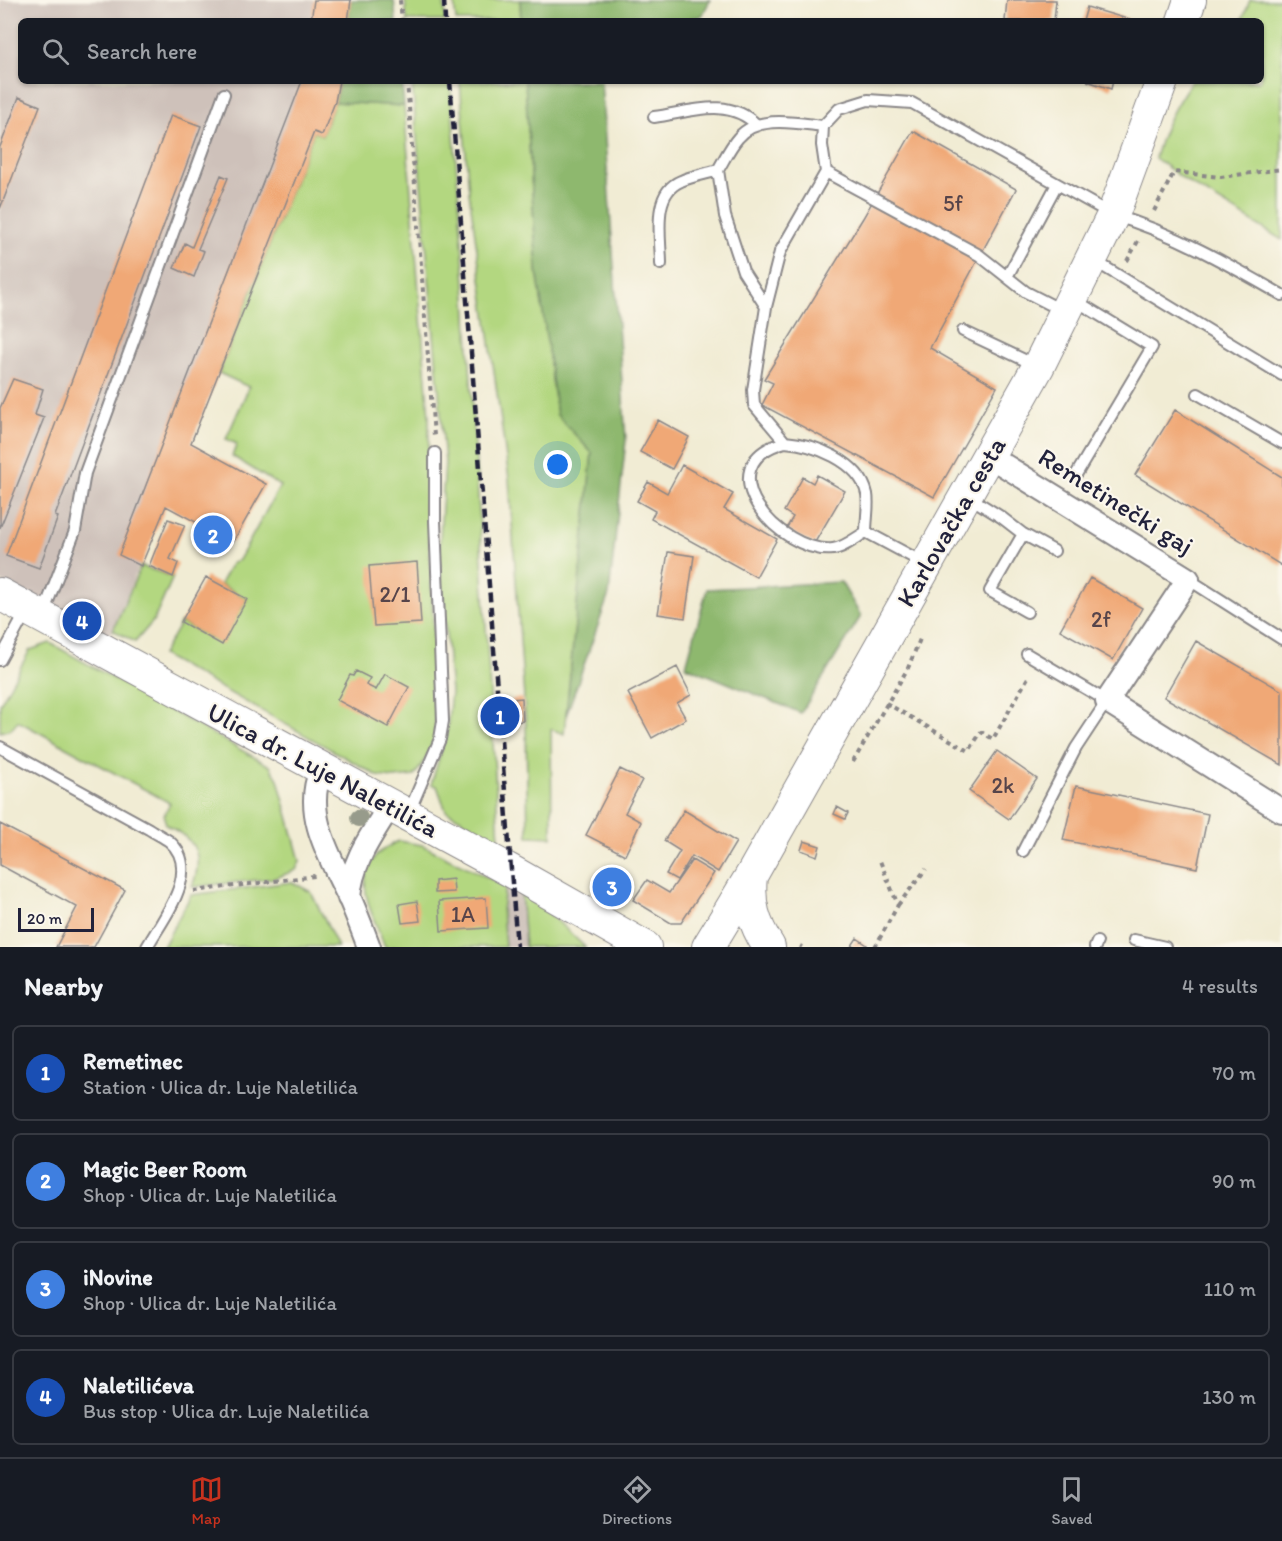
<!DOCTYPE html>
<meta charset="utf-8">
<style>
body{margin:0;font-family:Itim,sans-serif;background:#242831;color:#f1f3f6}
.scale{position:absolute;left:18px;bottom:15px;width:76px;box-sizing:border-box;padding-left:6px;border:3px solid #22223b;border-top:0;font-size:16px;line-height:21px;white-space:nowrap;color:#22223b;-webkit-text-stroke:4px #fbf7ec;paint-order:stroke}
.you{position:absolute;left:558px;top:465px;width:21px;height:21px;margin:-15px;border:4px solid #fff;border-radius:50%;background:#1a73e8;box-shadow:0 0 0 9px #1a73e833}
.badge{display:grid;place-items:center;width:39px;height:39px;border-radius:50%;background:#c8321e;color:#fff;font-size:20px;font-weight:700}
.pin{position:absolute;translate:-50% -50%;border:3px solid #fff;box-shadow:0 2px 6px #0006}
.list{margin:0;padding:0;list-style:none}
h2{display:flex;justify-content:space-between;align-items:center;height:78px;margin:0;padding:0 24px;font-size:26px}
h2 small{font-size:20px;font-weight:400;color:#9ea1a6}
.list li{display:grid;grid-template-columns:39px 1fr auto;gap:18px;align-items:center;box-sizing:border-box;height:96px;margin:0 12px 12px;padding:0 12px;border:2px solid #363941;border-radius:9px}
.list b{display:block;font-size:22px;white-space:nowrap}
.list p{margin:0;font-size:20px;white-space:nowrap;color:#9ea1a6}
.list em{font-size:20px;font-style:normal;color:#9ea1a6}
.icon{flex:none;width:33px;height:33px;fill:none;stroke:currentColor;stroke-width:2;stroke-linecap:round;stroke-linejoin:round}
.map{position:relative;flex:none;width:1282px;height:947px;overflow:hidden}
.search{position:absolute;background:#171b24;box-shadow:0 2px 4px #0004;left:18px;right:18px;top:18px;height:66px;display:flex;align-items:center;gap:15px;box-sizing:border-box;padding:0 21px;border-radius:9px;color:#9ea1a6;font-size:22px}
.sheet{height:510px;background:#171b24}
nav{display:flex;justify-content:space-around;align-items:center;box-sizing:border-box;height:84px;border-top:2px solid #363941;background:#171b24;font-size:16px;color:#9ea1a6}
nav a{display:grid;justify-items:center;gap:3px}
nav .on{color:#c8321e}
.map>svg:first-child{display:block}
.industrial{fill:#cec1ba}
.green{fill:#b3d780;stroke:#6a7c5e;stroke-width:1.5}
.forest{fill:#8eb86e;stroke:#586d54;stroke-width:1.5}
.building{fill:#f0a876}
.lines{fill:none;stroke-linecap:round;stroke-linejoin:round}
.service-casing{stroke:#8a8788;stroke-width:14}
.minor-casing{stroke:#8a8788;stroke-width:26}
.secondary-casing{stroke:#8a8788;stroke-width:34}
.path{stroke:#8a8788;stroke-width:4;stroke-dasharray:4.5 4.5;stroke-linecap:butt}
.service{stroke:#fff;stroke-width:10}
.minor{stroke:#fff;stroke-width:22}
.secondary{stroke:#fff;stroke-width:32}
.rail{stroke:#22223b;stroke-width:4.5;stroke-dasharray:9 4.5;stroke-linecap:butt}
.tree{fill:#979b8b}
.labels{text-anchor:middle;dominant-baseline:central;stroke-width:4.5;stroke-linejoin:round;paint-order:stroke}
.number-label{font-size:22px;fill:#56444a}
.street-label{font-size:26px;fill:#22223b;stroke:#fbf7ec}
</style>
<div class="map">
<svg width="1282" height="947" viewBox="0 0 1282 947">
<rect width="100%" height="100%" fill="#fbf7ec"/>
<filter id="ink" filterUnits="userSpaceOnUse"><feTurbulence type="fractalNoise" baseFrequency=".0167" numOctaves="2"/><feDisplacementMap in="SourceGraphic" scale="12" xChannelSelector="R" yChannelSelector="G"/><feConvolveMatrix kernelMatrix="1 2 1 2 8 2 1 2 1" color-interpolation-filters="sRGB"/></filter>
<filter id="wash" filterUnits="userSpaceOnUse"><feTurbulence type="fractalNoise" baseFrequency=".008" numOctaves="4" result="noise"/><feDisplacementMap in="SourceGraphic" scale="24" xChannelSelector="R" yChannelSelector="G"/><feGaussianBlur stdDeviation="1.35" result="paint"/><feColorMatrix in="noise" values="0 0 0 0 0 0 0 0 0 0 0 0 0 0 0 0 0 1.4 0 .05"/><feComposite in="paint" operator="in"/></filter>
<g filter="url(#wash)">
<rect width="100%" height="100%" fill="#f1ecd4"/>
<path class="industrial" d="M0,0H351L348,21H21V81H339L335,102L322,135L314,132L191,443L108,640L0,581Z
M505,886L521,892L525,947H505L502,911Z"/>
<path class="green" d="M405,0H444L445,21H407Z
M454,0H520L521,21H456Z
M1250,0H1282V240L1186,181L1155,158C1163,128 1174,106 1192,81H1261V21H1242Z
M412,81H450L465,283L499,840L446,811L437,786L431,785L447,731L451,692L439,554L445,462Z
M460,81H525L537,269L557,415L592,453L564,734L551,729L552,837L528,836L526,727L509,479L469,192Z
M335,102L404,106L429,417L428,517L436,680L435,737L424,762L414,776L394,778L378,776L162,655L181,622L221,644L247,599L220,584L231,564L239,560L280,486L232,456L237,444L226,439L249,387L219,373L314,132L322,135Z
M141,566L173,577L154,620L135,642L113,630Z
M50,643L270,766L278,779L300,861L296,870L276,878L192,887C204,855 197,840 166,825L164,815L170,803L18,721L11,729L0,732V704L30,650Z
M399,841L422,845L505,886L502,911L505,947H385C369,906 344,864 399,841Z
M292,882L311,892L338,947H163L191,895Z
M521,892L547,911L585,947H525Z"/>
<path class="forest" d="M351,0H394L396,21H348Z
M520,0H710L702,16L678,21H521Z
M339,81H402L404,106L335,102Z
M525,81H601L626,440L609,594L566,716L592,453L557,415L537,269Z
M841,582L861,616L801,713L686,666L707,589Z"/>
<g id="blocks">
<path class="building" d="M314,0H351L348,21H311Z
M1007,0H1056L1054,21H1005Z
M1087,7L1131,20V21H1083Z
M302,81H339L335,102L322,135L314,132L191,443L266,484L233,542L166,506L141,566L119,555Z
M1087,81H1113L1111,89Z
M19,97L40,106L0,209V147Z
M171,115L201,126L55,516L58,517L39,568L6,556Z
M913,131L1016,189L930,348L997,387L934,497L762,405L773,383L764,379L863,218Z
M221,175L228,178L198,249L204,251L194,277L174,268L185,243L192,247Z
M13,379L43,389L35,415L44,418L0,528V408Z
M1175,410L1282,477V566L1135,475Z
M658,420L689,437L672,469L640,452Z
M682,465L733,494L724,509L777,539L756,577L651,519L655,511L637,501L648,482L667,493Z
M817,475L845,491L814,544L786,529L793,517L784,511L803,477L813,483Z
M168,519L185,525L170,559L178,563L173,577L149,566Z
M668,552L694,556L685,618L658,614Z
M417,562L421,623L374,626L369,566Z
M206,577L247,599L222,645L181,622Z
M1090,578L1142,608L1113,660L1060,630Z
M1196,641L1282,691V765L1164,697Z
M677,667L691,695L677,703L686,719L652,738L628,693Z
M356,671L370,678L366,685L376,690L385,674L409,687L388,727L337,700L350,675L353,676Z
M522,698L523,721L512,722V699Z
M997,751L1037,779L1009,819L969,791Z
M620,769L642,780L625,813L641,822L625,855L586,835Z
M1076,786L1208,814L1197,868L1063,840Z
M837,807L848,813L845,819L834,814Z
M684,810L736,842L718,872L692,856L677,880L666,874L680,851L664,841Z
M0,824L125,890L94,947H56L77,907L0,865Z
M804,841L820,846L817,856L801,850Z
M692,860L714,873L681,923H671L633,900L647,880L669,893Z
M453,879L454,892L435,893V881Z
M609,882L626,892L621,902L603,892Z
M486,898L488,928L441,931L439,901Z
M417,901L420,921L402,923L399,904Z
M857,938L867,945L866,947H851Z"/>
</g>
</g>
<g filter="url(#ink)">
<use href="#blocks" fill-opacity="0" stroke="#8a8788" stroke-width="1.5"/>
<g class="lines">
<g class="service-casing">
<path id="service" d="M654,117C691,112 727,96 757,125
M718,170L725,216L743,271L766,307
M1093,260L1282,375
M661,264C661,238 651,193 681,181C692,176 706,174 718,170C724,160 730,147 738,138C758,114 796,123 823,126
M1007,277L1057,184
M1073,299L1152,347L1077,473
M1063,311L1026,292L979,255L826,172L822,145L823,126L839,109L868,100L912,103L1113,215C1174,233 1228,264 1282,295
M963,331L1035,365
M1198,394L1282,443
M785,442C813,444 860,461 867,494C869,505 866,520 866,532C857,537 844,548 833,549C779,554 703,465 785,442Z
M785,442L754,405L753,390L766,307L780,252L826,172
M969,497L1001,517L1023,534L990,591L1027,612
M866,532L924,563
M1023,534L1054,551
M1188,579L1282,639
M43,614L75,531L85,473L224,94
M0,660L26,612
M0,747L149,829C155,833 163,837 169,841C203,870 163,918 147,947
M409,812L440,739L443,721L435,521V453
M1023,851L1076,748L1107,701L1027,654
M1134,940L1165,947
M1095,947L1097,942"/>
</g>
<g class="minor-casing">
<path id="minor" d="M989,456L1188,579L1107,701L1282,811
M321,771C302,814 332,860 350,899C357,915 363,931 369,947
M349,898C351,863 371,836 389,807"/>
</g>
<g class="secondary-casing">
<path id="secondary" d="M1183,21L1190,0
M0,594L511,871L645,947
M751,876C748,904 754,924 769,947
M708,947L751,876L1038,367L1113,215L1162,81"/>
</g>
<path class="path" d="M400,0L402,21
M407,81L434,436
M1154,211L1174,172L1221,177L1282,169
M1127,261L1138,241
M886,703L969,751L981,732L993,739L1030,674
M853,762L908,668L920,639
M194,891L315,876
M898,905L926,869
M800,946L802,947
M875,947L898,905L880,861"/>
<use href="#service" class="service"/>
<use href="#minor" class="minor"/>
<use href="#secondary" class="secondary"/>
<path class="rail" d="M444,0L445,21
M450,81L517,947"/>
</g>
<circle class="tree" cx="359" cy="818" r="9"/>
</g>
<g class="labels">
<g class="number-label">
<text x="953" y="203">5f</text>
<text x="395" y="594">2/1</text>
<text x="1101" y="619">2f</text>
<text x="1003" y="785">2k</text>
<text x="463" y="914">1A</text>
</g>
<g class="street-label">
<text transform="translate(1116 501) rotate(32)">Remetinečki gaj</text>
<text transform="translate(951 522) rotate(-60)">Karlovačka cesta</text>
<text transform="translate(323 770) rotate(28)">Ulica dr. Luje Naletilića</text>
</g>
</g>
</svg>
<div class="scale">20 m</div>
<div class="you"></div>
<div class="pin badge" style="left:500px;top:716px;background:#1a4fb4">1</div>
<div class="pin badge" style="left:213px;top:535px;background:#3f7fe0">2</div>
<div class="pin badge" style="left:612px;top:887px;background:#3f7fe0">3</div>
<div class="pin badge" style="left:82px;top:621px;background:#1a4fb4">4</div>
<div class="search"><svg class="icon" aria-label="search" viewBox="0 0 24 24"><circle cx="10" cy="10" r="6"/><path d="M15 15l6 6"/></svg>Search here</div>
</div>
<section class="sheet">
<h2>Nearby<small>4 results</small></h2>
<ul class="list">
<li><span class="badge" style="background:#1a4fb4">1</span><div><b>Remetinec</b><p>Station · Ulica dr. Luje Naletilića</p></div><em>70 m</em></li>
<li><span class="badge" style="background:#3f7fe0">2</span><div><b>Magic Beer Room</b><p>Shop · Ulica dr. Luje Naletilića</p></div><em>90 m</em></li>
<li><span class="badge" style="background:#3f7fe0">3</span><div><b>iNovine</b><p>Shop · Ulica dr. Luje Naletilića</p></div><em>110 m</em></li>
<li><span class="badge" style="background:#1a4fb4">4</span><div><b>Naletilićeva</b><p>Bus stop · Ulica dr. Luje Naletilića</p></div><em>130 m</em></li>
</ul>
</section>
<nav>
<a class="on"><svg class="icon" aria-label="map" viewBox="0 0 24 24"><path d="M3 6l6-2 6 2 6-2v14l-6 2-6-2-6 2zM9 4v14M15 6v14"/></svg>Map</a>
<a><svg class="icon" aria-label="directions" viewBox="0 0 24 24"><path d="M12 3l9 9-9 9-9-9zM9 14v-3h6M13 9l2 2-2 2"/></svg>Directions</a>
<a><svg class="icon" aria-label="saved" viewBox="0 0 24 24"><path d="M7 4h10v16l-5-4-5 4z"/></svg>Saved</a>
</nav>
